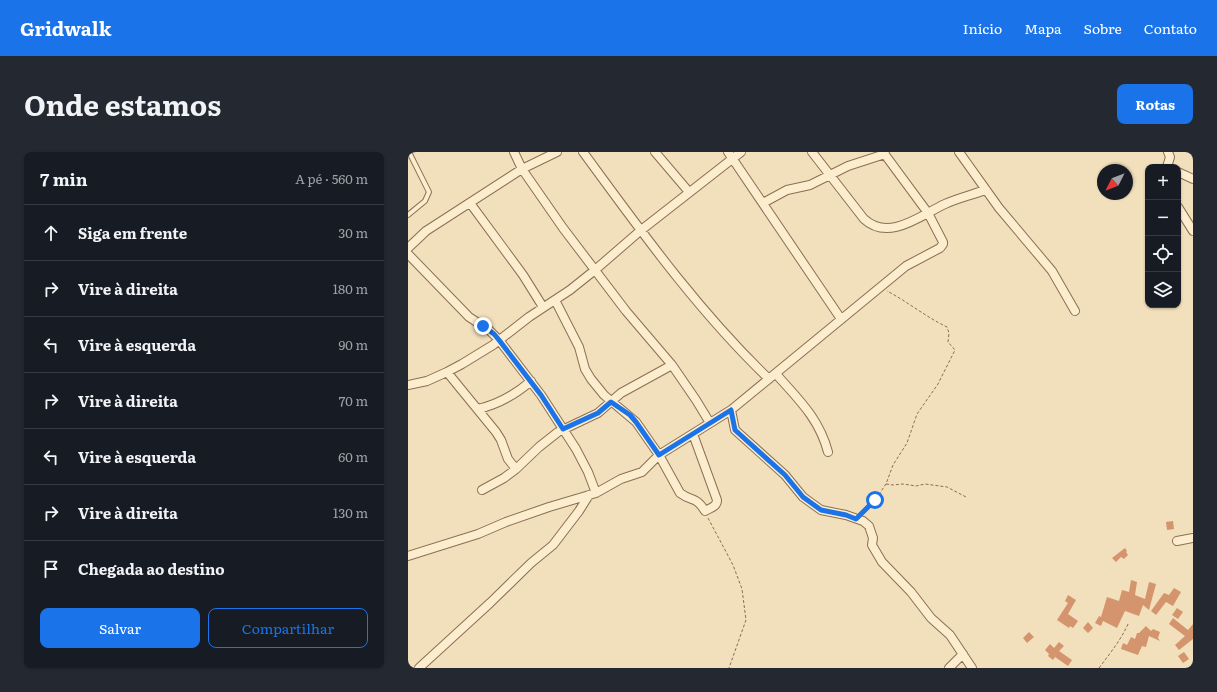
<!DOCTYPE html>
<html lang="pt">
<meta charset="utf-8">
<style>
body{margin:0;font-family:Literata,serif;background:#242831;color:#f1f3f6}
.controls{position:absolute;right:12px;top:12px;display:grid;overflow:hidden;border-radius:8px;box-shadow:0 1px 3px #0004}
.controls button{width:36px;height:36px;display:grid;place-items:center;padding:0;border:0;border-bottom:1px solid #363941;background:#171b24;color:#f1f3f6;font:20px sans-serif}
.compass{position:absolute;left:689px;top:12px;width:36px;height:36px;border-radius:50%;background:#171b24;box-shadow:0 1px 3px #0004;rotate:228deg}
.stop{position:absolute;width:12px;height:12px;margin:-9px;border:3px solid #1a73e8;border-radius:50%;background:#fff}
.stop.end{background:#1a73e8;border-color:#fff;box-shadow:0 1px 4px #0008}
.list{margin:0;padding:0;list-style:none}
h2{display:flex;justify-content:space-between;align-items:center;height:52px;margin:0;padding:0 16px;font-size:17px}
h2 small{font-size:13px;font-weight:400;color:#9ea1a6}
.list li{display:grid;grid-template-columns:26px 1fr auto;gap:12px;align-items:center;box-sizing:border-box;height:56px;padding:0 16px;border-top:1px solid #363941}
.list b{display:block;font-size:15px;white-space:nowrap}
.list em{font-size:13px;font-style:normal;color:#9ea1a6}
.actions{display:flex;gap:8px;padding:12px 16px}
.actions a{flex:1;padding:9px 0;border:1px solid #1a73e8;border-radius:8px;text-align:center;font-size:14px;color:#1a73e8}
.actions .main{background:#1a73e8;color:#fff}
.icon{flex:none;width:22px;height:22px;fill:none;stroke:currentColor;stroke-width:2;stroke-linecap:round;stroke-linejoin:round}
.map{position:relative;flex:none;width:785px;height:516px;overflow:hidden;border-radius:8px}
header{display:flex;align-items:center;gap:24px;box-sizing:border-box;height:56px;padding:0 20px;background:#1a73e8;color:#fff}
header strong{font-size:19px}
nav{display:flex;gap:22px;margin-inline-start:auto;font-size:14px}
.intro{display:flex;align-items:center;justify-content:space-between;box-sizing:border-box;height:96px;padding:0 24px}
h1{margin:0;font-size:28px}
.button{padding:10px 18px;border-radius:8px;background:#1a73e8;color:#fff;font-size:14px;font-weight:700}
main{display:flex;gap:24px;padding:0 24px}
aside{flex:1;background:#171b24;border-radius:8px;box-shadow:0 1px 3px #0004}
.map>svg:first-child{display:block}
.building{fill:#d4946d}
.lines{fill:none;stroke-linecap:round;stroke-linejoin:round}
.lane-casing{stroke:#8b6f53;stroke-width:6}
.street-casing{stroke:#8b6f53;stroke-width:10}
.path{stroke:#8b6f53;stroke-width:1;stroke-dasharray:3 2;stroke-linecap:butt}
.lane{stroke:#fcedcf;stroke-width:4}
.street{stroke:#fcedcf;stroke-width:8}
.route{stroke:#1a73e8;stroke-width:5}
</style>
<header>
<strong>Gridwalk</strong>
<nav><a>Início</a><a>Mapa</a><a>Sobre</a><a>Contato</a></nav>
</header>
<div class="intro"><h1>Onde estamos</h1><a class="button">Rotas</a></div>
<main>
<aside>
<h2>7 min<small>A pé · 560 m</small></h2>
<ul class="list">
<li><svg class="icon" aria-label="ahead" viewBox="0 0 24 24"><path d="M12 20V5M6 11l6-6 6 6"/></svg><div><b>Siga em frente</b></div><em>30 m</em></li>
<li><svg class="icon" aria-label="right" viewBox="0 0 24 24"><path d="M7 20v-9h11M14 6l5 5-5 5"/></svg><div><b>Vire à direita</b></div><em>180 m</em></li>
<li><svg class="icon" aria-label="left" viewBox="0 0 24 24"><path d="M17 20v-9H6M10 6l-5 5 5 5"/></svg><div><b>Vire à esquerda</b></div><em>90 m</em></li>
<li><svg class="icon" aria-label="right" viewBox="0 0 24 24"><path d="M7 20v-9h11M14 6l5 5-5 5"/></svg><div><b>Vire à direita</b></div><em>70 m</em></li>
<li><svg class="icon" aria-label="left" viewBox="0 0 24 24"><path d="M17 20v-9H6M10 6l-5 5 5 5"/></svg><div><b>Vire à esquerda</b></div><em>60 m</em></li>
<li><svg class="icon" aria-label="right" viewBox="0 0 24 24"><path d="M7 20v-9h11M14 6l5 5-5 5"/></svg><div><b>Vire à direita</b></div><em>130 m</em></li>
<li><svg class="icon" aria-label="arrive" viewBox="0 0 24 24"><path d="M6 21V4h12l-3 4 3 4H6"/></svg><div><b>Chegada ao destino</b></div></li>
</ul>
<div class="actions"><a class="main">Salvar</a><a>Compartilhar</a></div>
</aside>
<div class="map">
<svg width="785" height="516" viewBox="0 0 785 516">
<rect width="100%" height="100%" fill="#f2dfbb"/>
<path class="building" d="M765,369L766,377L759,378L758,370Z
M717,396L719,399L718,400L720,403L716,407L713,405L708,410L704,406Z
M723,428L729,430L727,443L737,447L741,430L748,432L741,458L735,453L731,464L717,459L709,476L695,469L693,474L687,471L691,464L693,465L699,445L711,449L714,438L721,440Z
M766,436L773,440L765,454L758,450L748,463L743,459L756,441L761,443Z
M660,443L668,448L660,462L670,469L665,476L662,474L661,476L649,468L660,451L657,449Z
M769,456L775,460L770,467L764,463Z
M765,466L780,478L785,472V487L771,498L767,493L777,484L761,472Z
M680,470L685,476L680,481L675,476Z
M738,474L743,479L745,477L752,480L750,486L752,489L741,484L738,495L734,494L730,503L713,497L715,491L719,493L723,485L727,487L729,481H731Z
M621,480L626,485L619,491L615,486Z
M651,490L656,494L651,499L664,508L660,514L647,505L645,508L640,504L641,502L637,498L642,492L646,496Z
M776,500L781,507L775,511L770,504Z"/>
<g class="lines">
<g class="lane-casing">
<path id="lane" d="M0,63L17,49L21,40L1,0"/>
</g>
<g class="street-casing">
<path id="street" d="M106,0L114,17L155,76L218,159L264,213L288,248L302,271
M175,0C233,79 290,159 361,227
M247,0L281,40
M320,0L433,167
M404,0L456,67C481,90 513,63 537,52C550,46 564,43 577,38
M551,0L591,56L644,119L667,159
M759,15L762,5L760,0
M770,20L785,27
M62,51L115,123L135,155
M355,51L379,38L402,33L440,14L477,2
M770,55L785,79
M0,96L18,79L114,17L149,0
M0,102L61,165L81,178L91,188L133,243L168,297L180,320L188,341
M147,148L171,195L177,217L183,227L196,243L228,270L251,303L272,341C284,350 288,344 297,359C302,356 309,355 309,348L285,282
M39,220L88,280L93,288L100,307L108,317
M368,222C390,247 411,266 420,300
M0,233L19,229L39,220L54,212L85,193L121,165L162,138L187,118L232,79L333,0
M70,257C91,252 107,243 123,229
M323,258L327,278L377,323L395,345L413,358L438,363L455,369L461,374L465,386L464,393L474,410L503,440L523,466L542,483L564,516
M74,338L96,326L108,317L131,295L150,280L190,261L213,241L264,213
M769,389L785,386
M0,404L70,382L98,370L141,355L188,341L213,327L234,320L251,303L323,258L498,114L532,96L535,92V90L520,61L475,0
M11,516L82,451L123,411L145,393L171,359L181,343
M541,516L555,502"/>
</g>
<path class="path" d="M478,332L485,333L495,332L508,334L517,332L539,335L558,345
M454,361L467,348L478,332L485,313L499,291L509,262L530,232L547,198L540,190L541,181L539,175C518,165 500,150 479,139
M300,366L325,413L334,437L338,468L321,516
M691,516C703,500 713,488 721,470"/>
<use href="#lane" class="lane"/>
<use href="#street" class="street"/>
</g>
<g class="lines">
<path class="route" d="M75,174L86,182L91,188L133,243L155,277L190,261L203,250L222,263L228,270L251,303L323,258L327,278L377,323L395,345L413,358L438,363L448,367L467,348"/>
</g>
</svg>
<div class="controls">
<button>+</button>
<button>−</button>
<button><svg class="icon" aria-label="locate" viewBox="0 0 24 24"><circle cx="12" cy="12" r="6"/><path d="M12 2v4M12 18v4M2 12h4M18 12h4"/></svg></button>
<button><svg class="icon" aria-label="layers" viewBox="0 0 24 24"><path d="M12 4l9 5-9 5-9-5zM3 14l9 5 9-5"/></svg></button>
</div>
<svg class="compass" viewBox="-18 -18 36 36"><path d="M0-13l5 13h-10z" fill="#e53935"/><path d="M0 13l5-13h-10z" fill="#9ea1a6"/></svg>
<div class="stop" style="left:467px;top:348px"></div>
<div class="stop end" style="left:75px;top:174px"></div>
</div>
</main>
